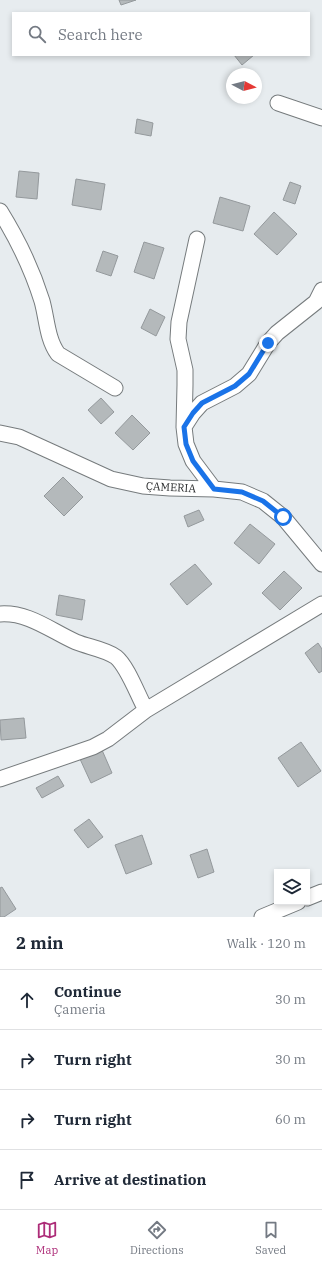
<!DOCTYPE html>
<meta charset="utf-8">
<style>
body{margin:0;font-family:"IBM Plex Serif",serif;background:#f6f6f7;color:#1f2937}
.controls{position:absolute;right:12px;bottom:12px;display:grid;overflow:hidden;border-radius:0px;box-shadow:0 2px 6px #0003}
.controls button{width:36px;height:36px;display:grid;place-items:center;padding:0;border:0;border-bottom:1px solid #e0e1e3;background:#fff;color:#1f2937;font:20px sans-serif}
.compass{position:absolute;left:226px;top:68px;width:36px;height:36px;border-radius:50%;background:#fff;box-shadow:0 2px 6px #0003;rotate:97deg}
.stop{position:absolute;width:12px;height:12px;margin:-9px;border:3px solid #1a73e8;border-radius:50%;background:#fff}
.stop.end{background:#1a73e8;border-color:#fff;box-shadow:0 1px 4px #0008}
.list{margin:0;padding:0;list-style:none}
h2{display:flex;justify-content:space-between;align-items:center;height:52px;margin:0;padding:0 16px;font-size:17px}
h2 small{font-size:13px;font-weight:400;color:#747a83}
.list li{display:grid;grid-template-columns:26px 1fr auto;gap:12px;align-items:center;box-sizing:border-box;height:60px;padding:0 16px;border-top:1px solid #e0e1e3}
.list b{display:block;font-size:15px;white-space:nowrap}
.list p{margin:0;font-size:13px;white-space:nowrap;color:#747a83}
.list em{font-size:13px;font-style:normal;color:#747a83}
.icon{flex:none;width:22px;height:22px;fill:none;stroke:currentColor;stroke-width:2;stroke-linecap:round;stroke-linejoin:round}
.map{position:relative;flex:none;width:322px;height:917px;overflow:hidden}
.search{position:absolute;background:#fff;box-shadow:0 2px 6px #0003;left:12px;right:12px;top:12px;height:44px;display:flex;align-items:center;gap:10px;box-sizing:border-box;padding:0 14px;border-radius:0px;color:#747a83;font-size:15px}
.sheet{height:292px;background:#fff}
nav{display:flex;justify-content:space-around;align-items:center;box-sizing:border-box;height:56px;border-top:1px solid #e0e1e3;background:#fff;font-size:11px;color:#747a83}
nav a{display:grid;justify-items:center;gap:2px}
nav .on{color:#ad2c78}
.map>svg:first-child{display:block}
.building{fill:#b4b9bb;stroke:#94999c}
.lines{fill:none;stroke-linecap:round;stroke-linejoin:round}
.street-casing{stroke:#767b7d;stroke-width:17}
.street{stroke:#fff;stroke-width:15}
.route{stroke:#1a73e8;stroke-width:5}
.labels{text-anchor:middle;dominant-baseline:central;stroke-width:3.5;stroke-linejoin:round;paint-order:stroke}
.street-label{font-size:11px;fill:#242627;stroke:#fff}
</style>
<div class="map">
<svg width="322" height="917" viewBox="0 0 322 917">
<rect width="100%" height="100%" fill="#e7ecef"/>
<path class="building" d="M119,0H136L121,5Z
M234,55H254L242,65Z
M137,119L153,123L151,136L135,133Z
M19,171L39,173L37,199L16,197Z
M76,179L105,184L101,210L72,205Z
M290,182L301,186L295,204L283,200Z
M220,197L250,206L243,231L213,223Z
M274,212L297,234L277,255L254,234Z
M144,242L164,248L154,279L134,272Z
M103,251L118,256L111,276L96,271Z
M150,309L165,317L156,336L141,328Z
M101,398L114,412L101,424L88,410Z
M132,415L150,433L133,450L115,433Z
M63,477L83,497L64,516L44,496Z
M199,510L204,520L188,527L184,516Z
M250,524L275,544L259,564L234,543Z
M195,564L212,584L187,605L170,584Z
M284,571L302,588L280,610L262,593Z
M59,595L85,600L82,620L56,615Z
M318,643L322,649V671L319,673L305,653Z
M24,718L26,738L1,740L0,720Z
M301,742L321,771L298,787L278,758Z
M102,750L112,773L91,783L80,759Z
M58,776L64,786L42,798L36,788Z
M89,819L103,837L88,848L74,830Z
M142,835L152,864L126,874L115,845Z
M207,849L214,872L198,878L190,855Z
M2,887L16,909L4,917H0V888Z"/>
<g class="lines">
<g class="street-casing">
<path id="street" d="M278,103L322,118
M0,211C18,240 32,269 42,301C47,319 47,339 58,354L115,388
M197,239L179,322L178,339L185,370V385L184,427L186,444L193,461L214,489
M184,427L193,413L202,403L235,386L249,374L268,343L277,333L316,302L322,290
M0,433L19,437L111,479L143,486L170,488L214,489L242,492L263,501L283,517L322,564
M0,614C29,612 51,631 76,642C88,647 105,649 116,657C128,667 138,696 146,710
M0,779L93,747L108,739L146,710L322,604
M307,898L322,892
M262,917L298,902"/>
</g>
<use href="#street" class="street"/>
</g>
<g class="lines">
<path class="route" d="M268,343L249,374L235,386L202,403L193,413L184,427L186,444L193,461L214,489L242,492L263,501L283,517"/>
</g>
<g class="labels">
<g class="street-label">
<text transform="translate(171 487) rotate(3)">ÇAMERIA</text>
</g>
</g>
</svg>
<div class="controls">
<button><svg class="icon" aria-label="layers" viewBox="0 0 24 24"><path d="M12 4l9 5-9 5-9-5zM3 14l9 5 9-5"/></svg></button>
</div>
<svg class="compass" viewBox="-18 -18 36 36"><path d="M0-13l5 13h-10z" fill="#e53935"/><path d="M0 13l5-13h-10z" fill="#747a83"/></svg>
<div class="stop" style="left:283px;top:517px"></div>
<div class="stop end" style="left:268px;top:343px"></div>
<div class="search"><svg class="icon" aria-label="search" viewBox="0 0 24 24"><circle cx="10" cy="10" r="6"/><path d="M15 15l6 6"/></svg>Search here</div>
</div>
<section class="sheet">
<h2>2 min<small>Walk · 120 m</small></h2>
<ul class="list">
<li><svg class="icon" aria-label="ahead" viewBox="0 0 24 24"><path d="M12 20V5M6 11l6-6 6 6"/></svg><div><b>Continue</b><p>Çameria</p></div><em>30 m</em></li>
<li><svg class="icon" aria-label="right" viewBox="0 0 24 24"><path d="M7 20v-9h11M14 6l5 5-5 5"/></svg><div><b>Turn right</b></div><em>30 m</em></li>
<li><svg class="icon" aria-label="right" viewBox="0 0 24 24"><path d="M7 20v-9h11M14 6l5 5-5 5"/></svg><div><b>Turn right</b></div><em>60 m</em></li>
<li><svg class="icon" aria-label="arrive" viewBox="0 0 24 24"><path d="M6 21V4h12l-3 4 3 4H6"/></svg><div><b>Arrive at destination</b></div></li>
</ul>
</section>
<nav>
<a class="on"><svg class="icon" aria-label="map" viewBox="0 0 24 24"><path d="M3 6l6-2 6 2 6-2v14l-6 2-6-2-6 2zM9 4v14M15 6v14"/></svg>Map</a>
<a><svg class="icon" aria-label="directions" viewBox="0 0 24 24"><path d="M12 3l9 9-9 9-9-9zM9 14v-3h6M13 9l2 2-2 2"/></svg>Directions</a>
<a><svg class="icon" aria-label="saved" viewBox="0 0 24 24"><path d="M7 4h10v16l-5-4-5 4z"/></svg>Saved</a>
</nav>
